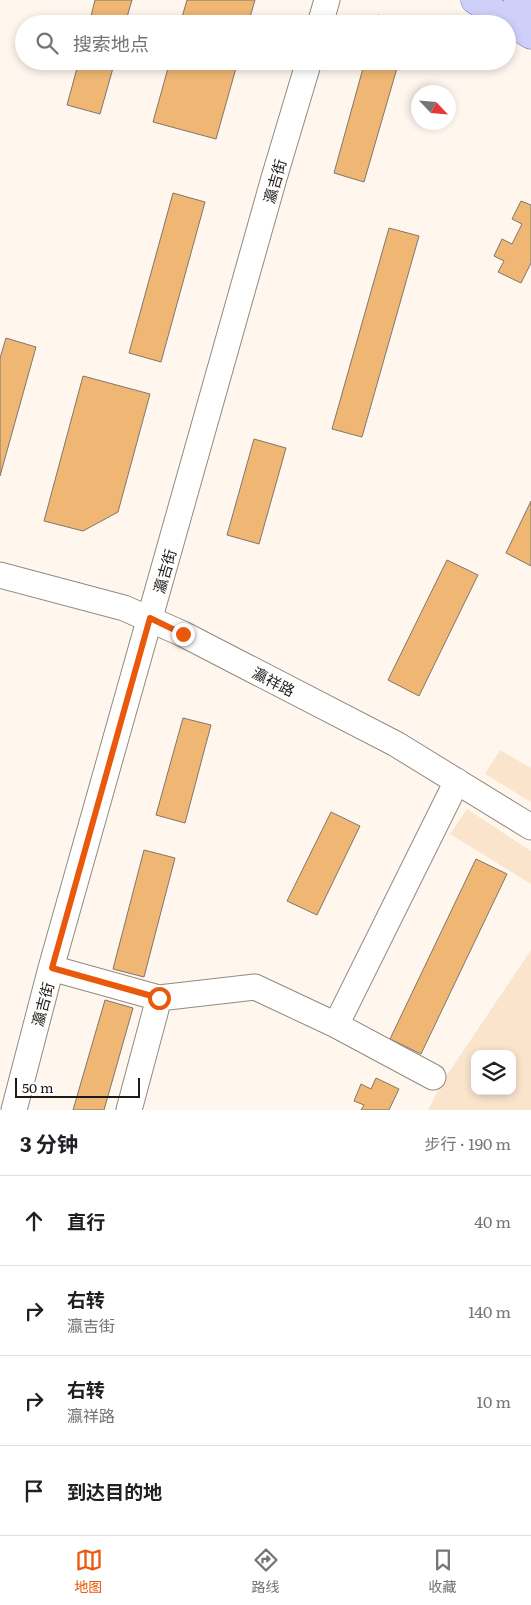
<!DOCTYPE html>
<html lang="zh">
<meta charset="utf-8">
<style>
body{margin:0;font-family:Literata,"Noto Sans SC",serif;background:#f2f2f2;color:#202124}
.controls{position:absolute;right:15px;bottom:15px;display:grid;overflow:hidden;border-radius:10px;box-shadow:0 2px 8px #0003}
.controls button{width:45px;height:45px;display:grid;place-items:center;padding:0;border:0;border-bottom:1px solid #e0e0e0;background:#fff;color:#202124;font:25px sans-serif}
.compass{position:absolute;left:411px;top:85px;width:45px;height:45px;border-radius:50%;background:#fff;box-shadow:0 2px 8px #0003;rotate:116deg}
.scale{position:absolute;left:15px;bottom:12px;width:125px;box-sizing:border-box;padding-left:5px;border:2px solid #1e1b17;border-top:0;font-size:14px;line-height:18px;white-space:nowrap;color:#1e1b17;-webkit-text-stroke:4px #fff;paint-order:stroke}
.stop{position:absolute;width:15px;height:15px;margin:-11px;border:4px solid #ea580c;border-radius:50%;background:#fff}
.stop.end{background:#ea580c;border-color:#fff;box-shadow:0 1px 5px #0008}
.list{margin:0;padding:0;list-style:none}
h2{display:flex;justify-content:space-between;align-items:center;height:65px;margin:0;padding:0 20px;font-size:21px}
h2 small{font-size:16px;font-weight:400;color:#757577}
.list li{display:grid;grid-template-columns:32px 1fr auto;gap:15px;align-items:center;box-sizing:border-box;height:90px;padding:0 20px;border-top:1px solid #e0e0e0}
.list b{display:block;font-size:19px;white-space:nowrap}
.list p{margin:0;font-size:16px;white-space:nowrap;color:#757577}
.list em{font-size:16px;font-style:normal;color:#757577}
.icon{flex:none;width:28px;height:28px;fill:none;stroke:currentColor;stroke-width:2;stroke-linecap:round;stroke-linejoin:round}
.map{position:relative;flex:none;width:531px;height:1110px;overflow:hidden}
.search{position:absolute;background:#fff;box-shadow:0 2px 8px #0003;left:15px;right:15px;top:15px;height:55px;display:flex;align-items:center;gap:12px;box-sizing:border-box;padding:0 18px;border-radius:28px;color:#757577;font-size:19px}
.sheet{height:425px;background:#fff}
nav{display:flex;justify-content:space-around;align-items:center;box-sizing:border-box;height:70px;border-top:1px solid #e0e0e0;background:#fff;font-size:14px;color:#757577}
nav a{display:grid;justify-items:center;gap:2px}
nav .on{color:#ea580c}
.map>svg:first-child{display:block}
.green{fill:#fae4cb;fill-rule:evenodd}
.building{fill:#efb674;stroke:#7f766d}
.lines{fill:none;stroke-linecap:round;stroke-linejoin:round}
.minor-casing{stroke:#928a80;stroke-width:27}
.major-casing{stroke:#7c7ca7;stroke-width:29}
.minor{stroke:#fff;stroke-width:25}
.major{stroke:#ced0f9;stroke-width:28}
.route{stroke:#ea580c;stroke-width:6}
.labels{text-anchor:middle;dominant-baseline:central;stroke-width:4;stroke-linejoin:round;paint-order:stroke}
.street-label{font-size:15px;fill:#1e1b17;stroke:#fff}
</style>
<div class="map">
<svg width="531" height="1110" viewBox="0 0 531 1110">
<rect width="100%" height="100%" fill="#fff7ee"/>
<path class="green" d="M500,750L531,768V802L485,774Z
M467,809L531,851V884L450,834Z
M531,950V1110H428L443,1081ZM475,1054H512V1091H475Z"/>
<path class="building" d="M95,0H132L125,24H89Z
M187,0H255L248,24H180Z
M378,15L408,24H376Z
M79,61H115L100,114L67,105Z
M170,61H238L216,139L153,122Z
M365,61H399L364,182L334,173Z
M173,193L205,202L161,362L129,353Z
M521,201L531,205V263L521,283L498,272L504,261L494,256L502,239L512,244L522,224L512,219Z
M389,228L419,236L362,437L332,429Z
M6,338L36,347L0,476V358Z
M83,376L150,394L118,512L83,531L44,521Z
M254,439L286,448L259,544L227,535Z
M531,501V566L506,553Z
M447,560L478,575L419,696L388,680Z
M183,718L211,725L185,823L156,815Z
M331,812L360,826L317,915L287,901Z
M144,850L175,858L144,977L113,969Z
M476,859L507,874L421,1054L390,1039Z
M105,1000L133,1008L104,1110H73Z
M376,1078L399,1089L389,1110H361L364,1105L354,1101L361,1084L371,1089Z"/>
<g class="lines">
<g class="minor-casing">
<path id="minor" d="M320,24L327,0
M0,575L124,608L183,634L396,744L531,827
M51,968L159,998L255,987L336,1025L433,1077
M336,1025L457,781
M14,1110L51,968L274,178L309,61
M129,1110L159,998"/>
</g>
<g class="major-casing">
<path id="major" d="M475,0L531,35
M518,0L531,8"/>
</g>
<use href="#minor" class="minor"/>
<use href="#major" class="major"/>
</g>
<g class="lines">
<path class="route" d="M159,998L52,968L150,618L183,634"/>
</g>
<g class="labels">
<g class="street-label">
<text transform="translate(274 181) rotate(-74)">瀛吉街</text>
<text transform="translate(164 571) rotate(-74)">瀛吉街</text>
<text transform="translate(274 681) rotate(27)">瀛祥路</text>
<text transform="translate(42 1004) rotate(-75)">瀛吉街</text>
</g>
</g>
</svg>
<div class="controls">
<button><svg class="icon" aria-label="layers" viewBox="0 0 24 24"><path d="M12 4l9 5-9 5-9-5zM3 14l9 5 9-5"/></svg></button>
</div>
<svg class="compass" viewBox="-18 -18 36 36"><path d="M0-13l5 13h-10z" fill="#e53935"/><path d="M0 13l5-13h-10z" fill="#757577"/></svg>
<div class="scale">50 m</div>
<div class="stop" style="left:159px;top:998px"></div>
<div class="stop end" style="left:183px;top:634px"></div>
<div class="search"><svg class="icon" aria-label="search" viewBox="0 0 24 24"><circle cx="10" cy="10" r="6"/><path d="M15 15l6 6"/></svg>搜索地点</div>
</div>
<section class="sheet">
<h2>3 分钟<small>步行 · 190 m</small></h2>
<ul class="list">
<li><svg class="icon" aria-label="ahead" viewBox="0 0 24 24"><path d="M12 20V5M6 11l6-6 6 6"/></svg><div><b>直行</b></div><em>40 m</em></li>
<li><svg class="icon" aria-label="right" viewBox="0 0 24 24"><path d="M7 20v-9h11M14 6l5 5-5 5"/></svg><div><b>右转</b><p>瀛吉街</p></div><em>140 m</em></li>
<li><svg class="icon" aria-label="right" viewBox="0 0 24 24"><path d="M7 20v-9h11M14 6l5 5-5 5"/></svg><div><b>右转</b><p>瀛祥路</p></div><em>10 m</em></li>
<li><svg class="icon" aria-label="arrive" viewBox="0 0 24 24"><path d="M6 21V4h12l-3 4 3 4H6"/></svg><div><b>到达目的地</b></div></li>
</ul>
</section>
<nav>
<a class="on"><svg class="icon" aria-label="map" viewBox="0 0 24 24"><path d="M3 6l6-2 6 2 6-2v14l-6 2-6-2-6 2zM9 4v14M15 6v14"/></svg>地图</a>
<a><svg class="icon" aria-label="directions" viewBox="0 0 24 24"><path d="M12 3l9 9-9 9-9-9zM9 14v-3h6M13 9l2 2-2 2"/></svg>路线</a>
<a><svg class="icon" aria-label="saved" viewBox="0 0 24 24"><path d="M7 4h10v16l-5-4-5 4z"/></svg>收藏</a>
</nav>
